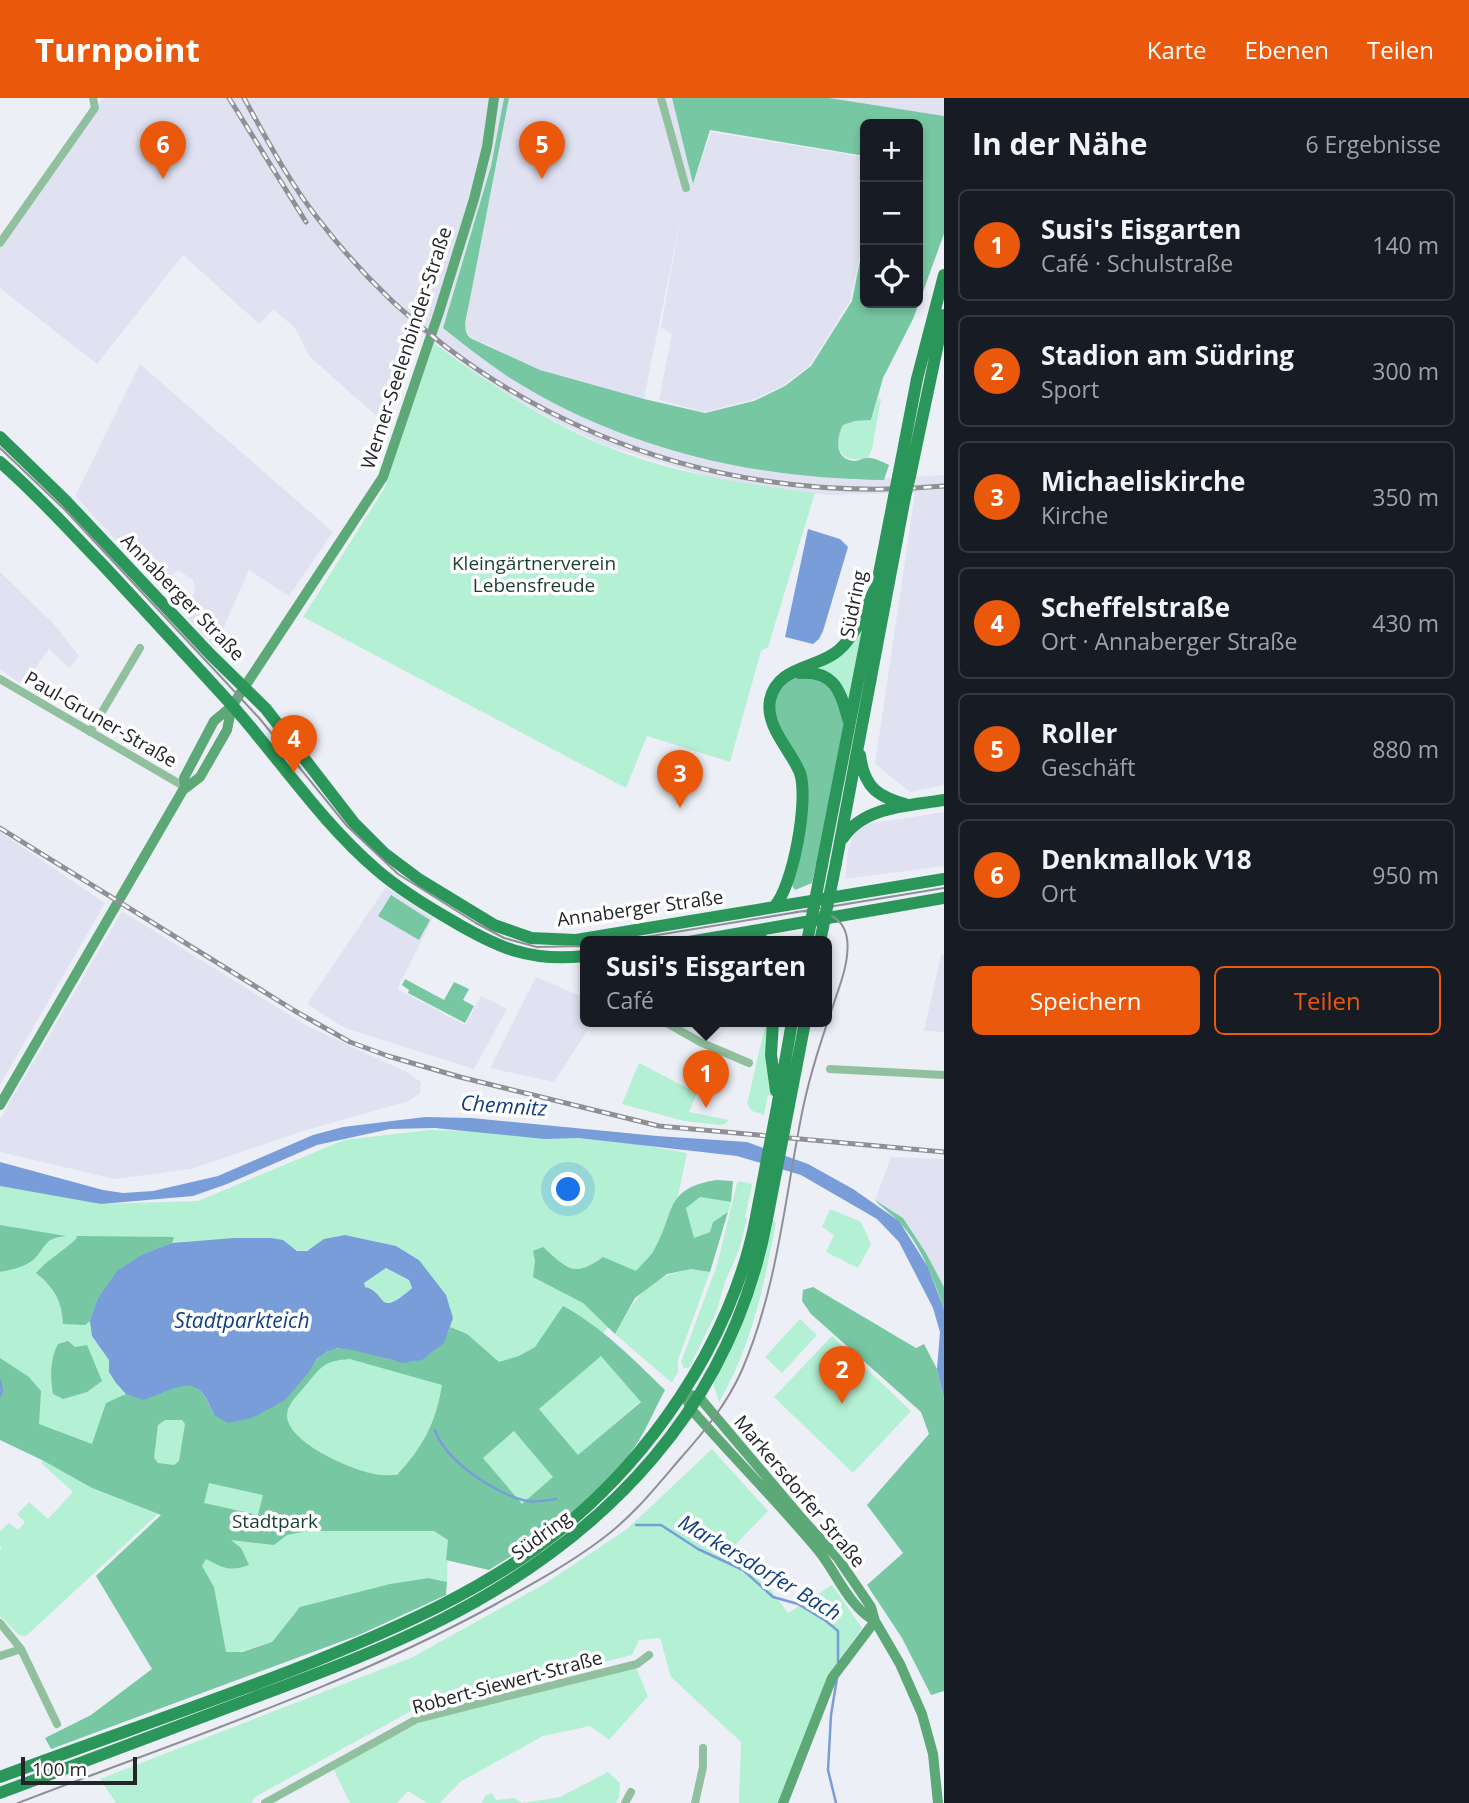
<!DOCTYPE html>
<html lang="de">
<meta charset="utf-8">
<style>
body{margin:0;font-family:"Open Sans",sans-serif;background:#20242c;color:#f1f3f6}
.controls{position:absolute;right:21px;top:21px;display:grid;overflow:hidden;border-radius:10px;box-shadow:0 4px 10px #0003}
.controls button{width:63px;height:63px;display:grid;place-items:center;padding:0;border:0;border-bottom:2px solid #363941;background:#171b24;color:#f1f3f6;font:35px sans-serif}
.scale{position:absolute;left:21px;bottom:18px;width:116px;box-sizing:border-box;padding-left:7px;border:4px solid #242528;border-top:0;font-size:19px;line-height:24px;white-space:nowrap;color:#242528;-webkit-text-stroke:5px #fff;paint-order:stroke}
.you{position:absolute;left:569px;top:1092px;width:24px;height:24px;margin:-18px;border:5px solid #fff;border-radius:50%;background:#1a73e8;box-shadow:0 0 0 10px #1a73e833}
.badge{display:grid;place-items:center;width:46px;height:46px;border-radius:50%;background:#ea580c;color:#fff;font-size:23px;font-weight:700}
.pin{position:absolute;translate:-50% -58px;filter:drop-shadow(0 2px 4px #0008)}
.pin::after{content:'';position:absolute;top:37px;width:24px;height:21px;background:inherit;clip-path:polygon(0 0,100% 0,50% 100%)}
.popup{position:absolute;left:580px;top:838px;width:252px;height:91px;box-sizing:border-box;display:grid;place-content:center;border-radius:10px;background:#171b24;filter:drop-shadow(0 2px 5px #0005);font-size:23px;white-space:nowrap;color:#9ea1a6}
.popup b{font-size:26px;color:#f1f3f6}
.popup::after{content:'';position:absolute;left:50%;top:100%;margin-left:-14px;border:14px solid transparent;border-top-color:#171b24}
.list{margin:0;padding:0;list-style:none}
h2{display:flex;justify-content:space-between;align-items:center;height:91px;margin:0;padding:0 28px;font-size:30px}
h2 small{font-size:23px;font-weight:400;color:#9ea1a6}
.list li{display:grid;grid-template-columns:46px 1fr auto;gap:21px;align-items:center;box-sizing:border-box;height:112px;margin:0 14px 14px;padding:0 14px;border:2px solid #363941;border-radius:10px}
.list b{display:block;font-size:26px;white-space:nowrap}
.list p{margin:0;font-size:23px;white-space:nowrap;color:#9ea1a6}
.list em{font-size:23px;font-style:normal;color:#9ea1a6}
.actions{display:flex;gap:14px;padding:21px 28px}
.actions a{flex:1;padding:16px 0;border:2px solid #ea580c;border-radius:10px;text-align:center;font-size:24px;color:#ea580c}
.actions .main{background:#ea580c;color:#fff}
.icon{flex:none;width:38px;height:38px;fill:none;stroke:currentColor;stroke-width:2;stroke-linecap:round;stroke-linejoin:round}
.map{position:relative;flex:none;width:944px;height:1705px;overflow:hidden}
header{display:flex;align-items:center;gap:42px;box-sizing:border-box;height:98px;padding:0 35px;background:#ea580c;color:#fff}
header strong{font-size:33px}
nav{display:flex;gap:38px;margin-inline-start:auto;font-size:24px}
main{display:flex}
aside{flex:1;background:#171b24}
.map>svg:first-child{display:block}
.built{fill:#e0e2f2}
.green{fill:#b4f0d3;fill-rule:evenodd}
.forest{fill:#77c7a3;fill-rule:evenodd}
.water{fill:#799dd8;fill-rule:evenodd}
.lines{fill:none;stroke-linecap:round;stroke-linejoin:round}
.stream{stroke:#799dd8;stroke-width:2.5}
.street{stroke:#90c09e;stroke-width:8}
.secondary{stroke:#5ca876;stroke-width:10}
.primary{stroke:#2b9659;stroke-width:12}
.tram{stroke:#8f9096;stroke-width:2}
.rail-casing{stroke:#8f9096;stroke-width:5}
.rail{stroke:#fff;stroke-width:2.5;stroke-dasharray:8;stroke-linecap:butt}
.primary-bridge{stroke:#2b9659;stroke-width:12}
.labels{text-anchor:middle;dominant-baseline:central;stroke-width:7;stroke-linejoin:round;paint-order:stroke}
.street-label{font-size:19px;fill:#242528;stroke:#fff}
.park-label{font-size:19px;fill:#1a3e2f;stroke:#fff}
.water-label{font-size:21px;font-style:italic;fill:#123e84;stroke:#fff}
</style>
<header>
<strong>Turnpoint</strong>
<nav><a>Karte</a><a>Ebenen</a><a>Teilen</a></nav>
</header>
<main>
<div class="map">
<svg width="944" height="1705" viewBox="0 0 944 1705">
<rect width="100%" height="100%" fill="#edeff7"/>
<path class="built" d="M103,0H504L491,68L443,230L509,279L560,307L611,331L663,350L857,382L944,377V687L910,694L875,666L915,395L827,397L771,390L712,380L604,347L558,325L502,293L419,233L390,321L382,323L309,258L295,230L273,211L259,226L183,157L97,266L0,190V152Z
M509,0H672L693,86L711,34L865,59V131L850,203L810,267L783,288L752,302L704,314L659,302L672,236L661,229L682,112L644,301L540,272L470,239L465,230L468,211Z
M829,0H944V18L907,14Z
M140,266L333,434L289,498L249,472L215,549L179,511L195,495L193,482L178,472L160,490L75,398Z
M0,474L53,525L79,558L69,570L49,551L23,587L0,571Z
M944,714V768L845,781L848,753L854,736L859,729L867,726Z
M0,734L105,805L0,987Z
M386,789L433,820L397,891L465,927L481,898L507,911L474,971L345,930L307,906Z
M122,813L309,929L407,974L421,984L420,995L409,1003L303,1033L191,1071L115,1081L0,1054V1021Z
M941,857H944V934L924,933Z
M536,879L585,900V924H593L554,984L490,970Z
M891,1059L944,1061V1189L926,1155L903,1120L875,1102Z"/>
<path class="green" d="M434,245C486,284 542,321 603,347C670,375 743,386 815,395L768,549L761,553L730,664L647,638L626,690L303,519L384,391Z
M878,300L881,301L872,351L868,359C842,368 831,349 843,327L855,323L871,322Z
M875,491L849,624L797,570L833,557Z
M766,924H770L772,990L771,998L768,997L764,1017L752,1013L747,1006Z
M639,965L697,995L689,1014L729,1022L725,1026L721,1027L684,1023L622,1006Z
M428,1032L581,1036L687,1055L676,1108L655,1165L600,1240L474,1357L448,1441L447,1484L429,1480L372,1490L348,1508L277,1537L272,1544L218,1560L164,1417L82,1383L92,1390L158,1416L26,1538L19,1537L0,1518V1453L2,1450L0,1449V1433L9,1425L18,1432L25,1424L17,1416L29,1404L48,1421L73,1394L41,1365L44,1362L0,1341V1081L100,1106L198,1103L344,1042ZM345,1137L396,1148L420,1162L403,1265L354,1252L317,1261L309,1274H109V1262L283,1142C301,1159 305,1154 323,1143C328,1139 338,1139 345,1137Z
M740,1083L752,1086L745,1120L747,1121L739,1152L725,1184L716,1215L689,1270H684L681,1264L717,1167L737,1085Z
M700,1099L731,1104L728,1114L713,1124L710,1134L694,1141L686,1110Z
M830,1111L861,1124L871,1146L858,1170L826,1154L834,1137L822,1129Z
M770,1122L776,1124C764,1187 752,1248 719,1304L713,1285L728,1254Z
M386,1170L409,1182L412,1190C375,1222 389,1194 365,1189L364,1185Z
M691,1171L710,1174L678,1262V1274L672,1285L615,1236C636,1199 647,1179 691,1171Z
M800,1221L817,1237L782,1275L765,1259Z
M832,1238L911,1313L853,1375L774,1299Z
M601,1257L641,1303L578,1358L539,1311Z
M514,1333L554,1379L522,1407L483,1360Z
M712,1351L768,1413L736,1446L788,1515L832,1487L862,1530L828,1578L779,1705H739L741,1644L671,1579L660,1540L639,1542L632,1557L411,1613L255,1699L251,1705H116L100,1681L413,1559L546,1485L627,1431Z
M636,1570L648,1598L609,1642L590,1628L543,1638L460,1684L440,1705H427L408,1693L397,1705H350L333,1670L421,1624Z
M608,1674L620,1685L619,1699L616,1705H482L485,1698L492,1695L496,1702L514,1700L522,1705L560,1699Z"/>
<path class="forest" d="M504,0H509L468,211C466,221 462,231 470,240L540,272L644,301L705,315L754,303L785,288L811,268L852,203L865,138V205H918V26H865V58L710,32L693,86L672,0H829L944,18V136L913,221L883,280L871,322L855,323L843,327C836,340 834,362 855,363C859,363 862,360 866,360C873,359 882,364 889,367L884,382C752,381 620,350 507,278C485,263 464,247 443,230L491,68Z
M800,574L826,579L849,624L822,767H816L812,785L795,792L792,787L802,684L773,627L774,592Z
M391,797L430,822L419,842L378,818Z
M405,881L444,902L454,884L469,891L463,902L474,908L465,925L408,895L409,892L402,887Z
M716,1082L733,1083L731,1104L700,1099L686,1110L694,1140L710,1134L713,1124L728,1114L710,1174L691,1171L667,1176L635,1200L615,1236L583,1205L533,1179L535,1163L533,1153L543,1149C567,1170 573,1181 603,1159L636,1173C642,1166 650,1159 654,1152C676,1114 663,1091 716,1082Z
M875,1102L903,1120L926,1155L944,1189V1211C934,1182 921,1147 899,1124C892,1116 882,1110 875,1102Z
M0,1127L66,1138C46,1140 48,1145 36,1159C29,1168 11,1172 0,1174Z
M76,1138L174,1139L172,1145L143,1156L97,1202L90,1223L85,1227L63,1226C62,1203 54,1189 36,1175C48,1161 64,1153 77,1140Z
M813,1189L916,1250L924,1246L937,1271L944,1301V1593L931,1597L902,1540L867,1487L903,1455L867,1407L929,1336L921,1314L811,1216L802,1203L803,1192Z
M563,1208C602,1229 633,1261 665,1292C654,1312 645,1336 631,1354C597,1403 539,1442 489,1472L446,1462L448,1442L434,1433H308L287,1437L274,1447L231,1442L241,1450L249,1467C230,1474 223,1470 206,1461L202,1468L214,1489L226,1554H242L272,1544L300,1509L390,1486L429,1480L447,1484L446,1497L359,1537L51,1651L45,1640L91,1617L152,1571L96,1478L161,1417L92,1390L44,1363L0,1342V1260L29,1279L41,1293L39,1326L92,1346L106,1305L126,1296L143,1301C177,1291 196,1270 214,1317L309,1274C314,1266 318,1258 326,1254C359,1237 397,1282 431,1255C442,1247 445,1242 450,1229L467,1236L499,1264L519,1258L535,1249ZM601,1258L641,1304L578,1357L539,1311ZM350,1261L442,1287C436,1325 423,1349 397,1377C388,1377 379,1378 370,1375C348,1370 290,1345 287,1319C286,1306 299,1296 306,1287C323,1267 324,1263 350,1261ZM165,1322H182L185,1326L179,1363L174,1367L158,1365L154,1360L158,1327ZM514,1333L553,1379L522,1406L483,1360ZM209,1385L263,1397L258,1417L204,1405Z
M68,1243L75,1249L87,1247L102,1283L87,1294L63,1301L53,1296C50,1280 50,1261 58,1246Z"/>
<path class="water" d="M808,431L840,441L848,449L823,533L819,541L813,546L785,539Z
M425,1019L471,1020L657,1038L747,1044L808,1066L853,1091L899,1123L928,1169L944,1211V1301L937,1271L940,1234L933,1210L899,1144L877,1121L801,1077L737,1058L579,1040L544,1041L435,1030L390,1031L317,1047L227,1086L193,1098L101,1106L0,1088V1064L103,1092L123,1095L153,1093L218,1078L313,1037L343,1029Z
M345,1137L396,1148L419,1162L446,1197L453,1220L444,1245L422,1262L403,1265L353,1252L338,1250L326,1254L317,1261L309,1274L285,1302L252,1320L228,1325L214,1317C197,1270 177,1291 143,1302L126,1296L116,1285L109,1274V1262L92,1238L90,1223L97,1202L117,1173L143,1156L172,1145L234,1140H270L283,1142L297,1153H307L324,1141ZM386,1170L409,1182L412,1190C376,1222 388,1194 365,1189L364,1185Z"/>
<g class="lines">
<path class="stream" d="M0,1283L2,1292L0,1298
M435,1332C445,1363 498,1398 528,1403C537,1405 547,1402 556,1401
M636,1427H661L698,1451L743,1472L773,1499L798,1506L826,1523L838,1533V1564
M836,1705L828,1672L831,1617L837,1580"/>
<path class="street" d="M661,0L686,90
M0,145L95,10L93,0
M0,581L185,689
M90,634L140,550
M665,924L700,944L749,965
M830,971L944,977
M0,1525L21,1551L57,1626
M0,1558L21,1551
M265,1705L417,1621L637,1566L649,1557
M625,1705L631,1694
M695,1705L703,1669V1650"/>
<path class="secondary" d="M185,689L184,680L214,623L232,608L383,379L439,214L474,101L487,49L494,0
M0,1007L183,692L200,679L227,632L232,608
M679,1300L691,1297L699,1299L803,1422L837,1459L871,1509L875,1523L900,1566L922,1616L933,1656L938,1705
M687,1302L691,1311C733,1359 777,1403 818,1452C837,1475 848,1508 875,1523
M783,1705L832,1580L875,1523"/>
<path class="primary" d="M0,339L65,402L210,556L266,611L354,725L384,755L420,782L494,827L531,840L576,842L944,781
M0,364C36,395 68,431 101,465C144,511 187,558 230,605C279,660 320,723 377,772C399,791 425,807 451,822C498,850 530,864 585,858
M910,378L944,217
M898,379L917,281L944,177
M799,575C833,572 841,592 848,621
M860,657C864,690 878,699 908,707
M843,740C864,708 909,708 944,702
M836,765L905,399
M822,767L894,399
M774,809C793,789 809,702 800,675C791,652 765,629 770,602C777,567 819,571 840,551C857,535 865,511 875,491
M748,834L766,844
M689,844L944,800
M773,924L771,957L776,993
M778,1004L792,924
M789,1007L805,924
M0,1679C104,1640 210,1605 313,1564C399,1529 487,1491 560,1432C607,1394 647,1349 680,1299C716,1245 744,1182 756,1119
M0,1695C84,1663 169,1632 253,1600C317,1576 382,1552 443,1521C608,1437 732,1307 767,1121"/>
<path class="tram" d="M0,350L65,412L222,580L260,621L347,728L398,776L476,825L504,840L537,849L585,848
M615,844L944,790
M18,1705C179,1643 345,1589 496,1506C532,1486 569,1466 602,1441C632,1419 655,1390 679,1362C704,1334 727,1306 742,1272C778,1189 785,1097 803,1010C812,967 827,926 841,884C855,840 850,808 795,814"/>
<g class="rail-casing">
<path id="rail" d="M229,0L306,124
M244,0C267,42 289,84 319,122C468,316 703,410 944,388
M0,730L295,913L350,944L388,958L460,979L659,1028L944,1054"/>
</g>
<use href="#rail" class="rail"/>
<path class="primary-bridge" d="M894,399L898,379
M905,399L910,378
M807,844L822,767
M820,844L836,765
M756,1119L778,1004
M767,1121L789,1007"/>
</g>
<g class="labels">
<g class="street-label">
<text transform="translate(406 250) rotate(-72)">Werner-Seelenbinder-Straße</text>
<text transform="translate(183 499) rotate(46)">Annaberger Straße</text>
<text transform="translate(853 506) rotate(-79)">Südring</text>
<text transform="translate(101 621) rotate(30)">Paul-Gruner-Straße</text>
<text transform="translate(640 810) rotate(-8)">Annaberger Straße</text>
<text transform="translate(800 1393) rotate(50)">Markersdorfer Straße</text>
<text transform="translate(541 1437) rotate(-36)">Südring</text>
<text transform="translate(507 1584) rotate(-15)">Robert-Siewert-Straße</text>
</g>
<g class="park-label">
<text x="534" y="465">Kleingärtnerverein<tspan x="534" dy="22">Lebensfreude</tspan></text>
<text x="275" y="1423">Stadtpark</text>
</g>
<g class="water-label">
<text transform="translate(504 1007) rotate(4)">Chemnitz</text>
<text x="242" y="1222">Stadtparkteich</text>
<text transform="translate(760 1469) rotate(31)">Markersdorfer Bach</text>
</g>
</g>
</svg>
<div class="controls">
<button>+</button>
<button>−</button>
<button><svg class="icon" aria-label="locate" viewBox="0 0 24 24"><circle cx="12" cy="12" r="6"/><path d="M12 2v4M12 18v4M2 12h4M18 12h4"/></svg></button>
</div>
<div class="scale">100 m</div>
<div class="you"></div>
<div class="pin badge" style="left:706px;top:1010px">1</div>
<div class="popup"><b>Susi's Eisgarten</b>Café</div>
<div class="pin badge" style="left:842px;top:1306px">2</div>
<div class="pin badge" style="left:680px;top:710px">3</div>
<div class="pin badge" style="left:294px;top:675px">4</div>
<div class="pin badge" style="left:542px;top:81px">5</div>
<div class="pin badge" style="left:163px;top:81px">6</div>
</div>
<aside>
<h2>In der Nähe<small>6 Ergebnisse</small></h2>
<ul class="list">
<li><span class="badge">1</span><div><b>Susi's Eisgarten</b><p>Café · Schulstraße</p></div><em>140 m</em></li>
<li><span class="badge">2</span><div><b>Stadion am Südring</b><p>Sport</p></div><em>300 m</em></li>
<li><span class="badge">3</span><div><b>Michaeliskirche</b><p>Kirche</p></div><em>350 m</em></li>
<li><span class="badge">4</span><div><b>Scheffelstraße</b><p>Ort · Annaberger Straße</p></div><em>430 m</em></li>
<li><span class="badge">5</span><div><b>Roller</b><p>Geschäft</p></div><em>880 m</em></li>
<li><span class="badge">6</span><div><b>Denkmallok V18</b><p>Ort</p></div><em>950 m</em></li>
</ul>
<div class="actions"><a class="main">Speichern</a><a>Teilen</a></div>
</aside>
</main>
